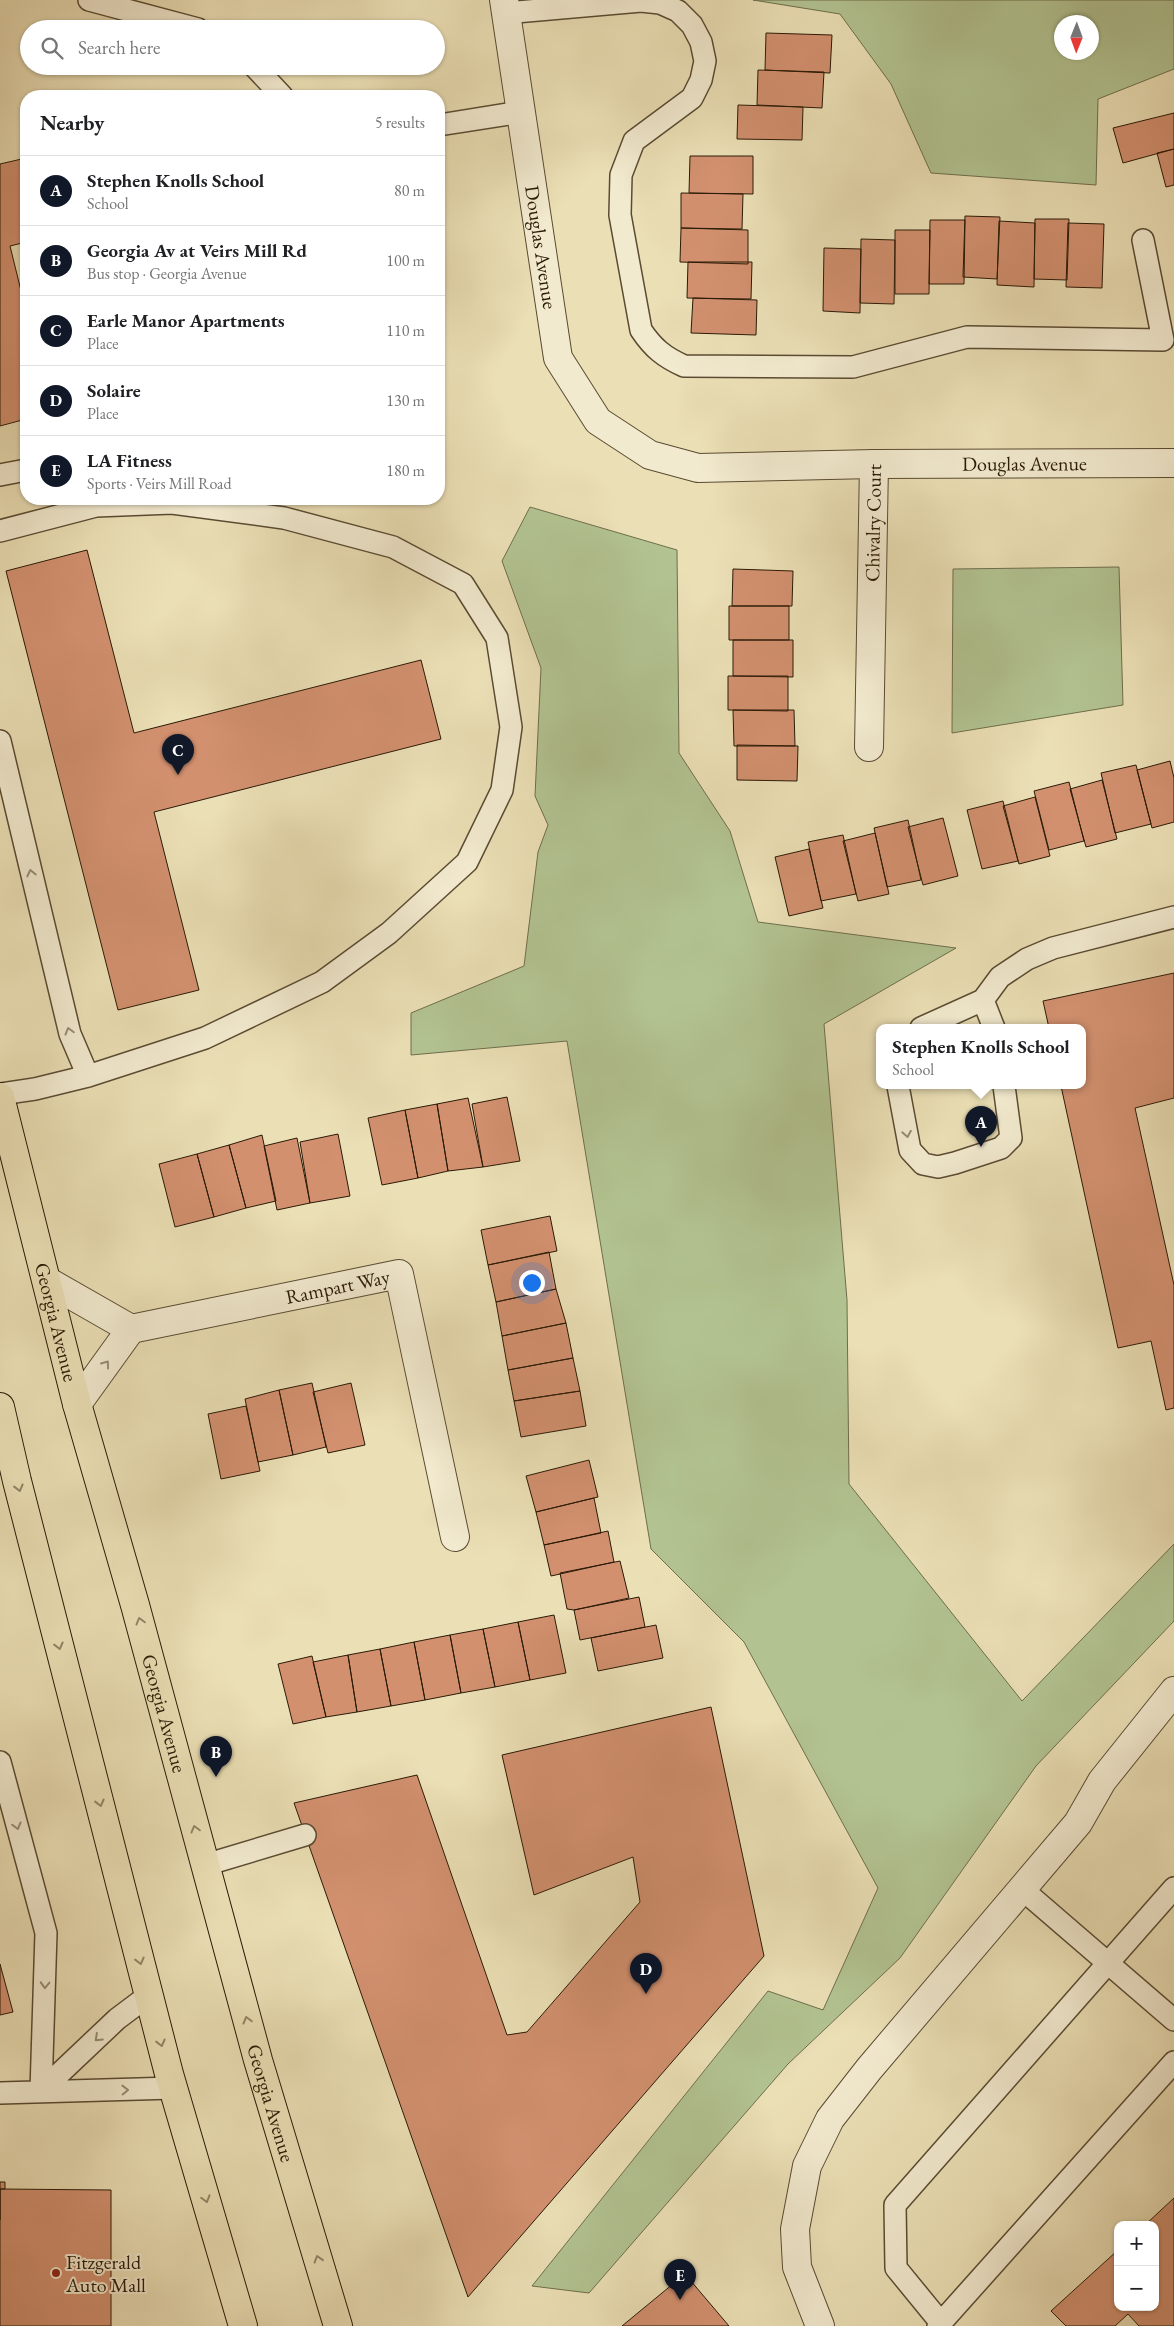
<!DOCTYPE html>
<meta charset="utf-8">
<style>
body{margin:0;font-family:"EB Garamond",serif;background:#f2f2f2;color:#202124}
.controls{position:absolute;right:15px;bottom:15px;display:grid;overflow:hidden;border-radius:10px;box-shadow:0 1px 4px #0004}
.controls button{width:45px;height:45px;display:grid;place-items:center;padding:0;border:0;border-bottom:1px solid #e0e0e0;background:#fff;color:#202124;font:25px sans-serif}
.compass{position:absolute;left:1054px;top:15px;width:45px;height:45px;border-radius:50%;background:#fff;box-shadow:0 1px 4px #0004;rotate:181deg}
.you{position:absolute;left:531px;top:1282px;width:18px;height:18px;margin:-12px;border:4px solid #fff;border-radius:50%;background:#1a73e8;box-shadow:0 0 0 8px #1a73e833}
.badge{display:grid;place-items:center;width:32px;height:32px;border-radius:50%;background:#111827;color:#fff;font-size:16px;font-weight:700}
.pin{position:absolute;translate:-50% -41px;filter:drop-shadow(0 1px 2px #0008)}
.pin::after{content:'';position:absolute;top:26px;width:18px;height:15px;background:inherit;clip-path:polygon(0 0,100% 0,50% 100%)}
.popup{position:absolute;left:876px;top:1024px;width:210px;height:65px;box-sizing:border-box;display:grid;place-content:center;border-radius:10px;background:#fff;filter:drop-shadow(0 1px 4px #0005);font-size:16px;white-space:nowrap;color:#757577}
.popup b{font-size:19px;color:#202124}
.popup::after{content:'';position:absolute;left:50%;top:100%;margin-left:-10px;border:10px solid transparent;border-top-color:#fff}
.list{margin:0;padding:0;list-style:none}
h2{display:flex;justify-content:space-between;align-items:center;height:65px;margin:0;padding:0 20px;font-size:21px}
h2 small{font-size:16px;font-weight:400;color:#757577}
.list li{display:grid;grid-template-columns:32px 1fr auto;gap:15px;align-items:center;box-sizing:border-box;height:70px;padding:0 20px;border-top:1px solid #e0e0e0}
.list b{display:block;font-size:19px;white-space:nowrap}
.list p{margin:0;font-size:16px;white-space:nowrap;color:#757577}
.list em{font-size:16px;font-style:normal;color:#757577}
.icon{flex:none;width:28px;height:28px;fill:none;stroke:currentColor;stroke-width:2;stroke-linecap:round;stroke-linejoin:round}
.map{position:relative;flex:none;width:1174px;height:2326px;overflow:hidden}
.search{position:absolute;background:#fff;box-shadow:0 1px 4px #0004;left:20px;top:20px;width:425px;height:55px;display:flex;align-items:center;gap:12px;box-sizing:border-box;padding:0 18px;border-radius:28px;color:#757577;font-size:19px}
.panel{position:absolute;background:#fff;box-shadow:0 1px 4px #0004;left:20px;top:90px;width:425px;height:415px;border-radius:20px}
.map>svg:first-child{display:block}
.green{fill:#b2c391;stroke:#6e6e4c;fill-rule:evenodd}
.building{fill:#d2906f;stroke:#2a1a06}
.lines{fill:none;stroke-linecap:round;stroke-linejoin:round}
.service-casing{stroke:#5a4b32;stroke-width:24}
.minor-casing{stroke:#5a4b32;stroke-width:30}
.primary-casing{stroke:#2a1a06;stroke-width:30}
.service{stroke:#f2eacf;stroke-width:21}
.minor{stroke:#f2eacf;stroke-width:28}
.primary{stroke:#ebdfb5;stroke-width:28}
.oneway{stroke:#988c75}
.oneway2{stroke:#948666}
.poi-dot{fill:#8f2418;stroke:#f2eacf;stroke-width:2}
.labels{text-anchor:middle;dominant-baseline:central;stroke-width:4;stroke-linejoin:round;paint-order:stroke}
.street-label{font-size:20px;fill:#2a1a06;stroke:#f2eacf}
.poi-label{font-size:20px;fill:#2a1a06;stroke:#f2eacf;text-anchor:start}
</style>
<div class="map">
<svg width="1174" height="2326" viewBox="0 0 1174 2326">
<rect width="100%" height="100%" fill="#ebdfb5"/>
<filter id="stains"><feTurbulence type="fractalNoise" baseFrequency=".004" numOctaves="4"/><feColorMatrix values="0 0 0 0 .2 0 0 0 0 .09 0 0 0 0 .02 0 0 0 .5 -.17"/></filter>
<radialGradient id="worn" r=".72"><stop offset=".6" stop-color="#630" stop-opacity="0"/><stop offset="1" stop-color="#630" stop-opacity=".3"/></radialGradient>
<path class="green" d="M753,0H1174V69L1098,99L1096,185L931,173L891,84L840,14ZM1062,22H1092V52H1062Z
M530,507L677,550L679,753L730,831L758,922L956,948L824,1024L847,1300L849,1484L1022,1701L1174,1544V1621L1036,1766L900,1958L788,2064L589,2293L532,2286L768,1991L823,2010L878,1888L744,1642L651,1549L567,1041L411,1055V1013L524,966L538,852L548,825L535,796L541,668L502,561Z
M1119,567L1123,705L952,733L953,569Z"/>
<path class="building" d="M766,33L832,35L830,73L765,70Z
M758,70L824,72L822,108L757,105Z
M738,105L803,107L802,140L737,139Z
M1174,113V149L1123,163L1113,128Z
M1174,149V185L1166,187L1157,153Z
M690,156H753V194L689,193Z
M26,158V242L10,246L26,311V419L0,426V164Z
M681,193L743,194L742,229L681,228Z
M965,216L1000,217L997,279L963,277Z
M1035,219H1069L1067,280L1034,279Z
M930,220H965L964,284H929Z
M999,221L1035,223L1034,287L997,285Z
M1068,223L1104,224L1102,288L1066,287Z
M681,228L748,230V264L680,262Z
M895,230H930L929,294H895Z
M861,239L895,240L894,304L860,303Z
M824,248L861,249L860,313L823,311Z
M688,262H752L751,299L687,298Z
M693,298L757,300L756,335L691,333Z
M87,550L134,733L421,660L441,739L154,812L199,990L118,1010L6,571Z
M733,569L793,571L792,606H732Z
M729,606H789V640H729Z
M733,640H793V677L733,676Z
M728,676H788V711L728,710Z
M733,710H794L795,746H734Z
M737,745L798,746L797,781L737,780Z
M1170,761L1174,778V822L1152,828L1137,770Z
M1136,765L1151,824L1115,833L1101,773Z
M1102,780L1117,839L1086,847L1070,789Z
M1069,782L1084,841L1049,850L1034,791Z
M1035,797L1050,856L1019,864L1003,806Z
M1003,801L1018,861L982,869L967,810Z
M943,818L958,876L923,885L908,827Z
M908,820L921,880L887,887L874,828Z
M875,833L889,894L858,901L843,841Z
M843,835L856,894L821,901L808,842Z
M809,849L823,908L789,916L775,857Z
M1174,973V1098L1135,1108L1174,1285V1408L1166,1410L1151,1341L1118,1348L1061,1086H1082V1028H1049L1043,1001Z
M507,1097L520,1161L483,1167L472,1104Z
M468,1098L483,1167L448,1171L437,1104Z
M437,1104L448,1171L418,1178L405,1110Z
M405,1110L418,1178L382,1185L368,1118Z
M338,1134L350,1196L310,1203L300,1142Z
M262,1135L276,1201L246,1208L229,1145Z
M297,1138L310,1203L277,1210L264,1146Z
M229,1145L246,1208L214,1217L197,1154Z
M197,1154L214,1217L175,1227L159,1164Z
M550,1216L557,1251L488,1265L481,1230Z
M549,1252L556,1289L496,1302L488,1265Z
M556,1289L566,1323L502,1336L496,1302Z
M566,1323L573,1358L508,1370L502,1336Z
M573,1358L580,1391L514,1401L508,1370Z
M312,1383L326,1447L293,1455L279,1390Z
M351,1383L365,1445L328,1453L313,1392Z
M279,1390L293,1455L258,1462L245,1399Z
M580,1391L586,1426L521,1437L514,1401Z
M246,1406L260,1471L221,1479L208,1414Z
M589,1460L598,1497L536,1512L526,1476Z
M594,1498L601,1533L544,1545L536,1512Z
M608,1531L614,1562L551,1576L544,1545Z
M620,1561L629,1598L574,1610L567,1609L560,1573Z
M639,1597L645,1627L580,1640L574,1610Z
M554,1615L566,1673L530,1680L518,1622Z
M518,1622L530,1680L495,1687L483,1629Z
M656,1625L663,1658L598,1671L591,1638Z
M483,1629L495,1687L461,1693L450,1635Z
M450,1635L461,1693L425,1700L414,1642Z
M414,1642L425,1700L391,1706L380,1649Z
M380,1649L391,1706L357,1712L348,1655Z
M348,1655L357,1712L326,1717L313,1662Z
M312,1656L326,1717L293,1724L278,1664Z
M711,1707L764,1956L468,2297L294,1803L417,1775L507,2035L527,2032L640,1902L633,1857L534,1895L502,1755Z
M0,1964L13,2012L0,2015Z
M0,2182H5V2189H0V2220Z
M0,2189L111,2190V2326H0Z
M1174,2198V2326H1139L1128,2314L1115,2326H1066L1051,2311L1118,2250V2307H1155V2225H1145Z
M685,2274L729,2326H622Z"/>
<g class="lines">
<g class="service-casing">
<path id="service" d="M89,0L198,29
M506,13L641,1L660,3L678,11L692,25L701,42L705,61L701,80L692,98L634,141L621,175L620,215L641,330C653,348 664,357 684,366L853,367L967,337L1163,340L1143,240
M254,66L282,96
M439,125L521,112
M0,475L26,470
M0,531L96,506L172,503L284,518L393,547L463,584L497,638L511,727L502,790L467,862L389,933L322,982L205,1038L88,1076L35,1089L0,1094
M0,741L70,1034L88,1076
M983,1000L994,1028
M921,1028L983,1000L1000,977L1027,959L1053,948L1174,917
M898,1086L910,1150L923,1164L938,1167L955,1163L1001,1148L1011,1138L1004,1086
M0,1762L46,1933L41,2091
M205,1865L305,1835
M1022,1889L1174,2020
M41,2091L117,2019L149,1995
M0,2093L173,2088
M941,2323L896,2268L895,2205L1174,1888
M938,2326L1174,2062"/>
</g>
<g class="minor-casing">
<g id="minor">
<path id="s1" d="M504,0L558,358L598,421L650,455L698,468L874,464L1174,463"/>
<path id="s2" d="M869,747L874,464"/>
<path d="M47,1281L131,1329L77,1404"/>
<path id="s3" d="M131,1329L399,1274L455,1537"/>
<path d="M820,2326L797,2267L795,2229L807,2166L830,2119L869,2069L1078,1823L1102,1781L1174,1691"/>
</g>
</g>
<g class="primary-casing">
<g id="primary">
<path id="s4" d="M0,1097L77,1404L135,1605L258,2060L338,2326"/>
<path d="M0,1407L17,1481L169,2074L243,2326"/>
</g>
</g>
<use href="#service" class="service"/>
<use href="#minor" class="minor"/>
<use href="#primary" class="primary"/>
</g>
<defs><path id="oneway-chevron" d="M-2-3.5L2.5 0L-2 3.5" fill="none" stroke-width="1.6" stroke-linecap="round" stroke-linejoin="round" transform="scale(1.25)"/></defs>
<g class="oneway">
<use href="#oneway-chevron" transform="translate(31 873) rotate(-103)"/>
<use href="#oneway-chevron" transform="translate(69 1031) rotate(-106)"/>
<use href="#oneway-chevron" transform="translate(907 1134) rotate(80)"/>
<use href="#oneway-chevron" transform="translate(106 1364) rotate(-54)"/>
<use href="#oneway-chevron" transform="translate(17 1826) rotate(75)"/>
<use href="#oneway-chevron" transform="translate(45 1985) rotate(92)"/>
<use href="#oneway-chevron" transform="translate(98 2038) rotate(137)"/>
<use href="#oneway-chevron" transform="translate(125 2090) rotate(-1)"/>
</g>
<g class="oneway2">
<use href="#oneway-chevron" transform="translate(19 1488) rotate(76)"/>
<use href="#oneway-chevron" transform="translate(140 1621) rotate(-105)"/>
<use href="#oneway-chevron" transform="translate(59 1646) rotate(76)"/>
<use href="#oneway-chevron" transform="translate(100 1803) rotate(76)"/>
<use href="#oneway-chevron" transform="translate(195 1829) rotate(-105)"/>
<use href="#oneway-chevron" transform="translate(140 1961) rotate(76)"/>
<use href="#oneway-chevron" transform="translate(247 2020) rotate(-105)"/>
<use href="#oneway-chevron" transform="translate(161 2043) rotate(76)"/>
<use href="#oneway-chevron" transform="translate(206 2199) rotate(74)"/>
<use href="#oneway-chevron" transform="translate(318 2259) rotate(-107)"/>
</g>
<circle class="poi-dot" cx="56" cy="2273" r="5"/>
<g class="labels">
<g class="street-label">
<text stroke="none"><textPath href="#s1" startOffset="250">Douglas Avenue</textPath></text>
<text stroke="none"><textPath href="#s1" startOffset="875">Douglas Avenue</textPath></text>
<text stroke="none"><textPath href="#s2" startOffset="224">Chivalry Court</textPath></text>
<text stroke="none"><textPath href="#s3" startOffset="211">Rampart Way</textPath></text>
<text stroke="none"><textPath href="#s4" startOffset="232">Georgia Avenue</textPath></text>
<text stroke="none"><textPath href="#s4" startOffset="638">Georgia Avenue</textPath></text>
<text stroke="none"><textPath href="#s4" startOffset="1042">Georgia Avenue</textPath></text>
</g>
<g class="poi-label">
<text x="66" y="2262">Fitzgerald<tspan x="66" dy="23">Auto Mall</tspan></text>
</g>
</g>
<rect width="100%" height="100%" filter="url(#stains)"/>
<rect width="100%" height="100%" fill="url(#worn)"/>
</svg>
<div class="controls">
<button>+</button>
<button>−</button>
</div>
<svg class="compass" viewBox="-18 -18 36 36"><path d="M0-13l5 13h-10z" fill="#e53935"/><path d="M0 13l5-13h-10z" fill="#757577"/></svg>
<div class="you"></div>
<div class="pin badge" style="left:981px;top:1147px">A</div>
<div class="popup"><b>Stephen Knolls School</b>School</div>
<div class="pin badge" style="left:216px;top:1777px">B</div>
<div class="pin badge" style="left:178px;top:775px">C</div>
<div class="pin badge" style="left:646px;top:1994px">D</div>
<div class="pin badge" style="left:680px;top:2300px">E</div>
<div class="search"><svg class="icon" aria-label="search" viewBox="0 0 24 24"><circle cx="10" cy="10" r="6"/><path d="M15 15l6 6"/></svg>Search here</div>
<section class="panel">
<h2>Nearby<small>5 results</small></h2>
<ul class="list">
<li><span class="badge">A</span><div><b>Stephen Knolls School</b><p>School</p></div><em>80 m</em></li>
<li><span class="badge">B</span><div><b>Georgia Av at Veirs Mill Rd</b><p>Bus stop · Georgia Avenue</p></div><em>100 m</em></li>
<li><span class="badge">C</span><div><b>Earle Manor Apartments</b><p>Place</p></div><em>110 m</em></li>
<li><span class="badge">D</span><div><b>Solaire</b><p>Place</p></div><em>130 m</em></li>
<li><span class="badge">E</span><div><b>LA Fitness</b><p>Sports · Veirs Mill Road</p></div><em>180 m</em></li>
</ul>
</section>
</div>
